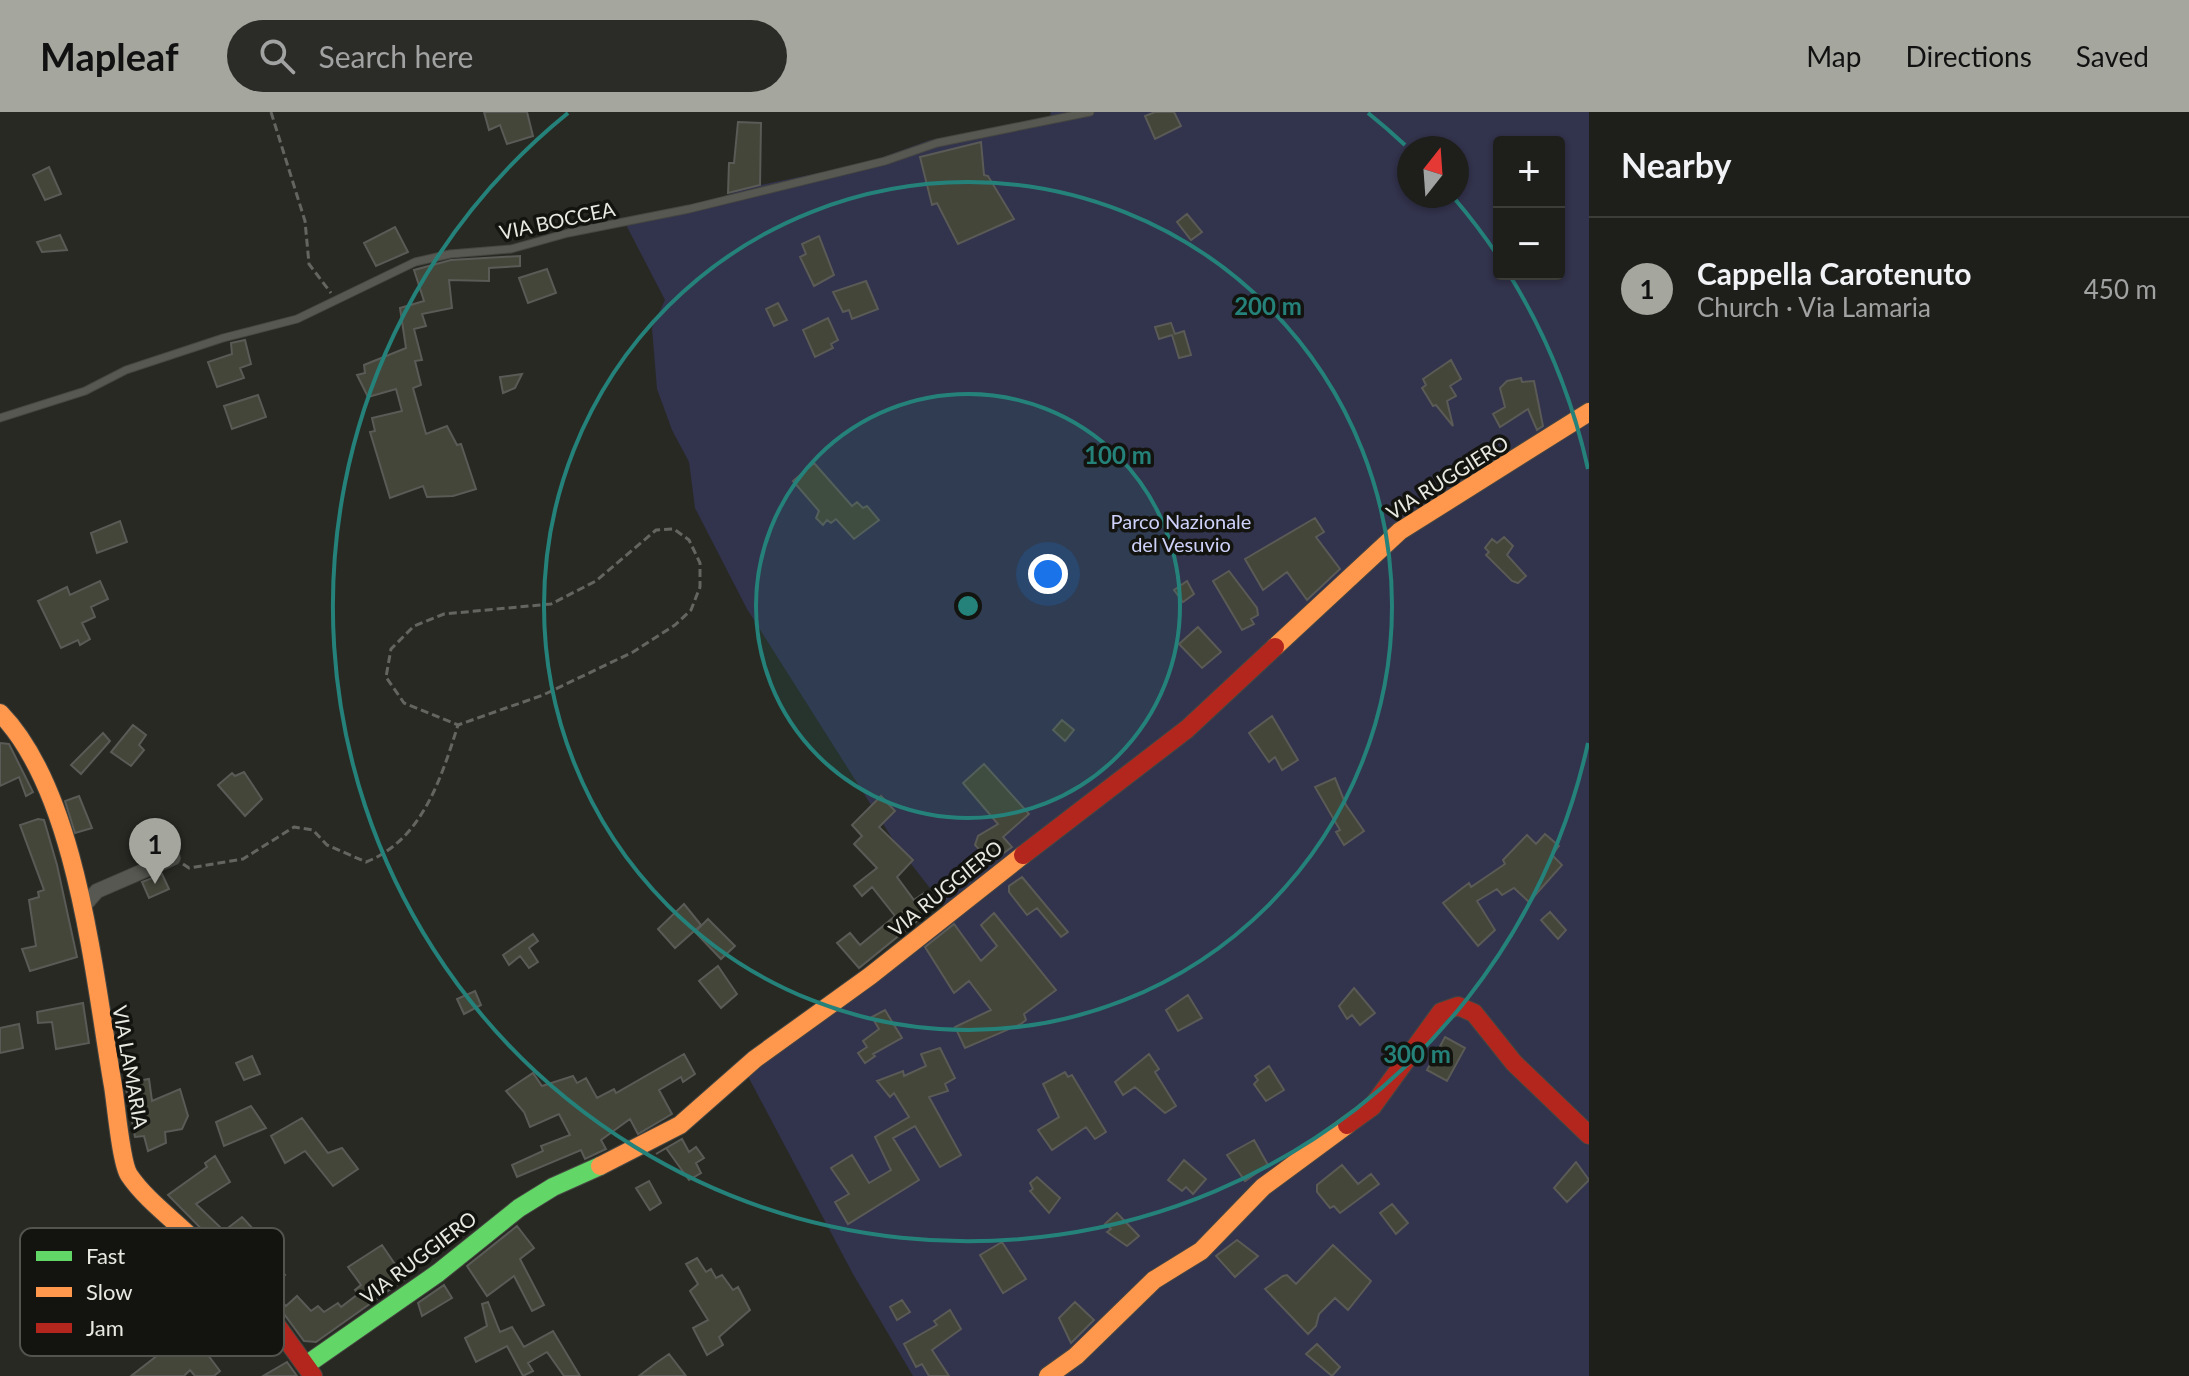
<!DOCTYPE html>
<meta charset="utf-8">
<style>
body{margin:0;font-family:Lato,sans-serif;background:#2b2c27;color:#f1f3f6}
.controls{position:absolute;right:24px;top:24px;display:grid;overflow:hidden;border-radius:8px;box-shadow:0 2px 6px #0004}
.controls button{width:72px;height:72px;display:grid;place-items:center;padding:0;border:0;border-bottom:2px solid #3c3d39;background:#1e1f1a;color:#f1f3f6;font:40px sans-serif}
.compass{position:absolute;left:1397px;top:24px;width:72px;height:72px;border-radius:50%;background:#1e1f1a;box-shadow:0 2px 6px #0004;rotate:17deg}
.you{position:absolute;left:1048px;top:462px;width:28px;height:28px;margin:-20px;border:6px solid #fff;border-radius:50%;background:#1a73e8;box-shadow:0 0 0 12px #1a73e833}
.badge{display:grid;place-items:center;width:52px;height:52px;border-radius:50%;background:#a5a69e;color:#111;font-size:26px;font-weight:700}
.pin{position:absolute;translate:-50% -66px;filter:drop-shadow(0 2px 4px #0008)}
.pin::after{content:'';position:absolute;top:42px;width:28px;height:24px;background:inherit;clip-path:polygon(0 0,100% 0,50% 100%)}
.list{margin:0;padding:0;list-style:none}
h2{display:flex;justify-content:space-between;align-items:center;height:104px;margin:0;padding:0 32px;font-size:34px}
h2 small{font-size:26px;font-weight:400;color:#a1a2a2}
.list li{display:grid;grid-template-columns:52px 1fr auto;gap:24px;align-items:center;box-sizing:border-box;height:144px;padding:0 32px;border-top:2px solid #3c3d39}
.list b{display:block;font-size:30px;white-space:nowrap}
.list p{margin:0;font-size:26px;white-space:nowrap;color:#a1a2a2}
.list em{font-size:26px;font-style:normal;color:#a1a2a2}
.icon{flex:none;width:44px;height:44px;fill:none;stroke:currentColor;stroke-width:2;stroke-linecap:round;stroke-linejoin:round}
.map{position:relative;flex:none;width:1589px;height:1264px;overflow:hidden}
header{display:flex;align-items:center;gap:48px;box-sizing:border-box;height:112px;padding:0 40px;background:#a5a69e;color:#111}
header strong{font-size:38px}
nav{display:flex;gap:44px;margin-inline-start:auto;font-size:28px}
.search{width:560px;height:72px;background:#2b2c27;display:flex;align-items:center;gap:20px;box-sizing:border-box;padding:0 28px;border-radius:44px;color:#a1a2a2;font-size:30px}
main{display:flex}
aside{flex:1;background:#1e1f1a}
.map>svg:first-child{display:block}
.green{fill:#32334c;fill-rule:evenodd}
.building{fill:#44463a;stroke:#5a5a56;stroke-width:2}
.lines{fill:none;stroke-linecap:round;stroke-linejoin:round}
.lane-casing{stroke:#464742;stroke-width:9}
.street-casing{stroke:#464742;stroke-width:16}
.fast-casing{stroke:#464742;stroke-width:20}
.slow-casing{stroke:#464742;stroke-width:20}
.jam-casing{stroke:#464742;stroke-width:20}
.path{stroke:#646560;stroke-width:3;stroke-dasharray:8 4;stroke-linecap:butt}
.lane{stroke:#575851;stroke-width:7}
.street{stroke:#575851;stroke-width:14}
.fast{stroke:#63d668;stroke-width:18}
.slow{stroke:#ff974d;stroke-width:18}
.jam{stroke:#b3261e;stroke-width:18}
.ring{fill:none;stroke:#25827a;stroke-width:4}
.labels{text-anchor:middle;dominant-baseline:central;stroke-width:7;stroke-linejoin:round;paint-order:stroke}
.street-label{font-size:20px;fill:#e8e9e1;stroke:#13140f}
.park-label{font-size:20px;fill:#ced1fa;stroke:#13140f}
.key{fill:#13140f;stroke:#53544e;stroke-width:2}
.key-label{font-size:22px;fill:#e8e9e1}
.centre{fill:#25827a;stroke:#13140f;stroke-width:4}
.ring-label{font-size:24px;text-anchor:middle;font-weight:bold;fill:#25827a;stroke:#13140f;stroke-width:7;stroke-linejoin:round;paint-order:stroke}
</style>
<header>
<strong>Mapleaf</strong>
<div class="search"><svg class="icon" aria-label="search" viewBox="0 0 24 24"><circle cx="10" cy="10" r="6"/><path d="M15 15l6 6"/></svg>Search here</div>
<nav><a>Map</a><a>Directions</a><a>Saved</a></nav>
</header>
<main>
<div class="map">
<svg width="1589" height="1264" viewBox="0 0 1589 1264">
<rect width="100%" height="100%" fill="#282923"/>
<path class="green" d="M1051,0H1589V1264H913L853,1162L742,953L947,798L897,734L747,497L695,396L689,350L672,318L657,277L652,216L665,188L623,107L718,90L722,85L746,76L866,51L930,28L1039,9L1050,6ZM1499,30H1559V162H1499ZM1409,36H1457V84H1409Z"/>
<path class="building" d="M484,0H527L533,24L507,32L500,13L489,18Z
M1155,0H1174L1181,14L1155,27L1145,4Z
M738,10L761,11L760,73L728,81L729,51H734Z
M981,30L984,63L988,64L1014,107L958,132L937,91L932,93L920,45Z
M49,55L61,82L45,88L33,63Z
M1187,102L1202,120L1191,128L1177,110Z
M395,115L408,140L376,154L364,131Z
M60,123L67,138L42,140L37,130Z
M819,124L834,163L814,174L800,145L806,142L802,132Z
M520,144V154L489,156V169L449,168L452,196L422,202L426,214L414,217L422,248L415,249L421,273L413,276L426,322L447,314L457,333L461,332L476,377L453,384L427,385L423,374L390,386L370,320L375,319L372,306L402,299L396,277L368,285L357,263L365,261L364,253L406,236L400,196L424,189L414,158L451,148Z
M547,157L556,181L528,191L519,166Z
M866,169L878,197L852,207L849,198L843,200L833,180Z
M778,191L787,208L774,214L766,197Z
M828,206L838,228L831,232L833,236L815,245L803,218Z
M1171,211L1175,222L1184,219L1191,243L1179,246L1172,223L1159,227L1155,215Z
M245,228L251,252L240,256L244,266L217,275L208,250L232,242L231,231Z
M1451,248L1461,267L1450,274L1456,284L1447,289L1453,314L1436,293L1433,294L1422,276L1426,273L1423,267Z
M522,262L515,276L503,281L500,265Z
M1521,266L1522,270L1534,269L1543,314L1537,318L1528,297L1500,315L1493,302L1505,295L1500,276L1507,269Z
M258,283L266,305L232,317L224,294Z
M814,351L852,394L857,390L863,396L867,394L879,408L854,427L836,407L831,411L827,408L823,413L816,406L819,399L793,369Z
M1315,406L1324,420L1316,425L1340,457L1307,488L1287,460L1263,478L1245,447Z
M120,409L127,430L97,441L91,421Z
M1504,425L1513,434L1507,443L1526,464L1518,471L1512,469L1486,443L1489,440L1485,436L1492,427L1497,431Z
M1229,459L1257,496L1258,503L1251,507L1254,512L1242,518L1213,469Z
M100,469L108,487L91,495L95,505L82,511L90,527L80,533L78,528L61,536L38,489L67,475L70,483Z
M1187,469L1194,482L1183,490L1174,478Z
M1198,515L1221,540L1202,556L1179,532Z
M1272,604L1298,648L1282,658L1275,645L1269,650L1249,621Z
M1062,608L1074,618L1065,629L1053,618Z
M133,613L146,623L139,633L144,638L131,654L111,640Z
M103,621L110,629L81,662L71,653Z
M0,631L9,632L33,680L26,684L19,665L0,674Z
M984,652L1029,702L1003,725L1012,735L991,750L975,733L978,724L998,712L963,671Z
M244,660L262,687L245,704L218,673L232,661L235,664Z
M1335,666L1346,693L1364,719L1344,733L1336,720L1340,718L1315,675Z
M79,684L92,716L75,721L65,689Z
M881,684L895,699L879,715L913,748L897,765L914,788L924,781L931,789L935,786L939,791L859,856L837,831L850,821L860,833L895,804L872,775L862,784L854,774L877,756L854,732L862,724L852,713Z
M38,707L44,708L57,753L77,845L30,859L22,837L36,834L29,788L39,785L38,780L44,778L20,713Z
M1545,722L1559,734L1552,743L1562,753L1529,790L1514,776L1502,783L1497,777L1477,789L1495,818L1478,834L1443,791L1469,771L1471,775L1505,752L1503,748L1527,723L1536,732Z
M162,762L169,777L149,786L142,770Z
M1022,765L1068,820L1061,825L1037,796L1027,803L1009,780V774Z
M684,792L701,813L675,836L658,817Z
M1550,800L1566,818L1558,827L1541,808Z
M994,801L1056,878L1024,902L1026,908L1021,912L965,936L955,915L991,898L969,869L954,881L925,835L954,812L981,849L997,834L981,813Z
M708,807L735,834L721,847L695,820Z
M533,822L538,829L529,836L538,850L529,856L520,844L509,853L503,843Z
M718,854L737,882L721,896L699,869Z
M1354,876L1375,901L1360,913L1352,903L1347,907L1339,894Z
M475,879L481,893L464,902L457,887Z
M1188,883L1202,906L1178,919L1166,898Z
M83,891L89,931L56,937L52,910L38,911L37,900Z
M885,898L902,926L873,942L875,944L865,951L858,941L867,935L863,929L879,917L872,905Z
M19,912L23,936L0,941V916Z
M1445,925L1465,936L1447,969L1427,958Z
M940,936L955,966L945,972L948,979L929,985L961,1043L940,1055L915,1014L893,1026L919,1068L848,1112L835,1090L849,1082L831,1056L852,1043L869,1071L891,1058L875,1025L909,1005L894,981L890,985L877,969L903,959L904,964L926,954L921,942Z
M684,942L695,962L683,970L681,965L659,978L672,1002L638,1022L630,1007L601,1028L606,1037L585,1047L581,1038L517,1065L512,1053L543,1039L541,1034L570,1023L559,1002L530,1015L524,1000L506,979L533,961L542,974L573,964L577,971L586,966L597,986L614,977L616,981Z
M1149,942L1159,957L1155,960L1176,994L1165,1001L1135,975L1123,983L1115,970Z
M252,944L260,962L244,968L236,951Z
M1269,954L1284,978L1266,989L1254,972L1258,968L1255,964Z
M1065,960L1068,965L1072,963L1106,1020L1095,1027L1086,1015L1052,1038L1038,1018L1059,1005L1043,972Z
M149,967L152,989L180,977L188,1004L182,1017L165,1020L166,1031L148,1039L144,1024L135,1025L125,971Z
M251,994L266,1016L224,1034L216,1010Z
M302,1006L328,1041L342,1036L358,1057L333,1074L305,1039L285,1051L271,1024Z
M682,1027L689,1040L696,1035L704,1046L696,1051L701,1061L689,1068L666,1036L656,1042Z
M1254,1028L1268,1053L1245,1069L1227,1043Z
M215,1044L230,1070L196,1092L224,1119L242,1105L256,1120L261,1148L271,1137L281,1147L275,1152L285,1163L269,1176L286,1194L297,1184L311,1199L318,1194L324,1200L338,1191L341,1195L358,1182L355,1178L361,1173L348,1155L382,1133L405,1167L316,1230L304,1229L281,1198L168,1083L207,1055L205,1051Z
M1184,1048L1206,1067L1193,1082L1186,1075L1182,1079L1168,1068Z
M1576,1050L1589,1068L1567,1090L1554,1076Z
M1342,1053L1358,1072L1371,1062L1379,1072L1340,1101L1334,1094L1330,1096L1317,1080V1073Z
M1037,1065L1060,1086L1049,1101L1030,1079L1033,1077L1030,1071Z
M649,1069L661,1091L650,1098L636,1076Z
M1392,1092L1408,1111L1396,1122L1380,1101Z
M1117,1101L1139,1124L1127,1134L1107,1120L1111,1117L1105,1112Z
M517,1114L534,1136L520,1147L544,1193L532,1199L514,1164L487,1184L467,1154Z
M1237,1128L1258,1144L1235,1165L1216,1144Z
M1002,1130L1026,1167L1003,1181L980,1143Z
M1333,1133L1371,1169L1348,1198L1335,1186L1319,1202L1316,1214L1308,1222L1265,1177L1283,1164L1287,1163L1296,1172Z
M697,1146L706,1160L711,1157L716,1166L722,1163L733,1178L738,1175L750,1198L719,1225L723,1233L707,1243L693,1216L708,1208L690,1179L698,1172L686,1152Z
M444,1173L452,1186L422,1204L418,1191Z
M902,1188L910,1200L897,1208L890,1195Z
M488,1190L500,1220L512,1215L524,1235L553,1219L580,1264H564L547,1240L528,1251L533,1259L523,1264L507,1234L476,1250L465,1226L487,1214L482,1192Z
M1075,1190L1094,1208L1071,1231L1059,1206Z
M950,1198L961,1217L932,1238L949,1264H929L922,1252L916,1255L904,1232L937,1213L934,1209Z
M176,1229L185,1241L198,1230L220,1259L214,1264H195L190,1258L184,1264H131Z
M1317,1232L1340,1255L1332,1264L1306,1242Z
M669,1242L686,1264H639L656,1251Z
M287,1250L297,1264H263Z"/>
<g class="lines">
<g class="lane-casing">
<path id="lane" d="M0,306L85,279L126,258L223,226L297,207L415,150L450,142L511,137L568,121L689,97L885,49L937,31L1090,0"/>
</g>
<g class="street-casing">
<path id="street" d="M82,796L97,779L173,746"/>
</g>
<g class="fast-casing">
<path id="fast" d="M306,1253L438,1161L519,1096L553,1075L600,1054"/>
</g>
<g class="slow-casing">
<path id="slow" d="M1275,535L1400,419L1589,300
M0,601C78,681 94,866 113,974C116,992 121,1051 129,1063C145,1087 174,1108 194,1128
M600,1054L680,1013L755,947L870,864L1023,743
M1048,1264L1076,1244L1154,1168L1201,1139L1263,1075L1347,1013"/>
</g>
<g class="jam-casing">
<path id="jam" d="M1023,743L1187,617L1275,535
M1347,1013L1372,995L1441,900L1458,894L1474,901L1514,951L1589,1023
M194,1128L272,1207L313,1264"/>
</g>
<path class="path" d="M271,0L305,109L309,152L331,181
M183,752L189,756L243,747L294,715L313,718L327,733L366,750C422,728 441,667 458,613L543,583L633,540L675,513L691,498L700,475V451L689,428L674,417L656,418L596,469L551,492L444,502L414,514L391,537L386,565L404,591L458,613"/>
<use href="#lane" class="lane"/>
<use href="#street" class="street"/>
<use href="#fast" class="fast"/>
<use href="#slow" class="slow"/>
<use href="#jam" class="jam"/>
</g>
<circle cx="968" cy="494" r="212" fill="#25827a" fill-opacity=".12"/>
<g class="ring">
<circle cx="968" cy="494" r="212"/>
<circle cx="968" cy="494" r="424"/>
<path d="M1588 631A635 635 0 1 1 568 1M1368 1A635 635 0 0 1 1405 33M1454 86A635 635 0 0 1 1498 144M1509 162A635 635 0 0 1 1588 357"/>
</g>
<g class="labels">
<g class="street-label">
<text transform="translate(557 108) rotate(-12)">VIA BOCCEA</text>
<text transform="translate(1447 365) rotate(-32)">VIA RUGGIERO</text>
<text transform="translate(945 776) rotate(-39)">VIA RUGGIERO</text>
<text transform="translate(131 955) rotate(80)">VIA LAMARIA</text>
<text transform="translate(418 1145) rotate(-37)">VIA RUGGIERO</text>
</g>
<g class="park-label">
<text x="1181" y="409">Parco Nazionale<tspan x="1181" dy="23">del Vesuvio</tspan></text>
</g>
</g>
<rect x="20" y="1116" width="264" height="128" rx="12" class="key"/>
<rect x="36" y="1139" width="36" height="10" fill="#63d668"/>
<rect x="36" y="1175" width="36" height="10" fill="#ff974d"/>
<rect x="36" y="1211" width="36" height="10" fill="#b3261e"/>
<g class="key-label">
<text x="86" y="1152">Fast</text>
<text x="86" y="1188">Slow</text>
<text x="86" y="1224">Jam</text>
</g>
<circle cx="968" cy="494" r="12" class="centre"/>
<g class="ring-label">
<text x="1268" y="203">200 m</text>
<text x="1118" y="352">100 m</text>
<text x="1417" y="951">300 m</text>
</g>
</svg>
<div class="controls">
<button>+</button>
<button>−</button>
</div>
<svg class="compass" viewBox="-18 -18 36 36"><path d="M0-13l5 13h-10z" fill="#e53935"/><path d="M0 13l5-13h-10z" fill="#a1a2a2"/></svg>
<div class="you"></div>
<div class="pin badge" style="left:155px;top:772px">1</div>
</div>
<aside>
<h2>Nearby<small></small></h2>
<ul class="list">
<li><span class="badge">1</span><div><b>Cappella Carotenuto</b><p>Church · Via Lamaria</p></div><em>450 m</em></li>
</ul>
</aside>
</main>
